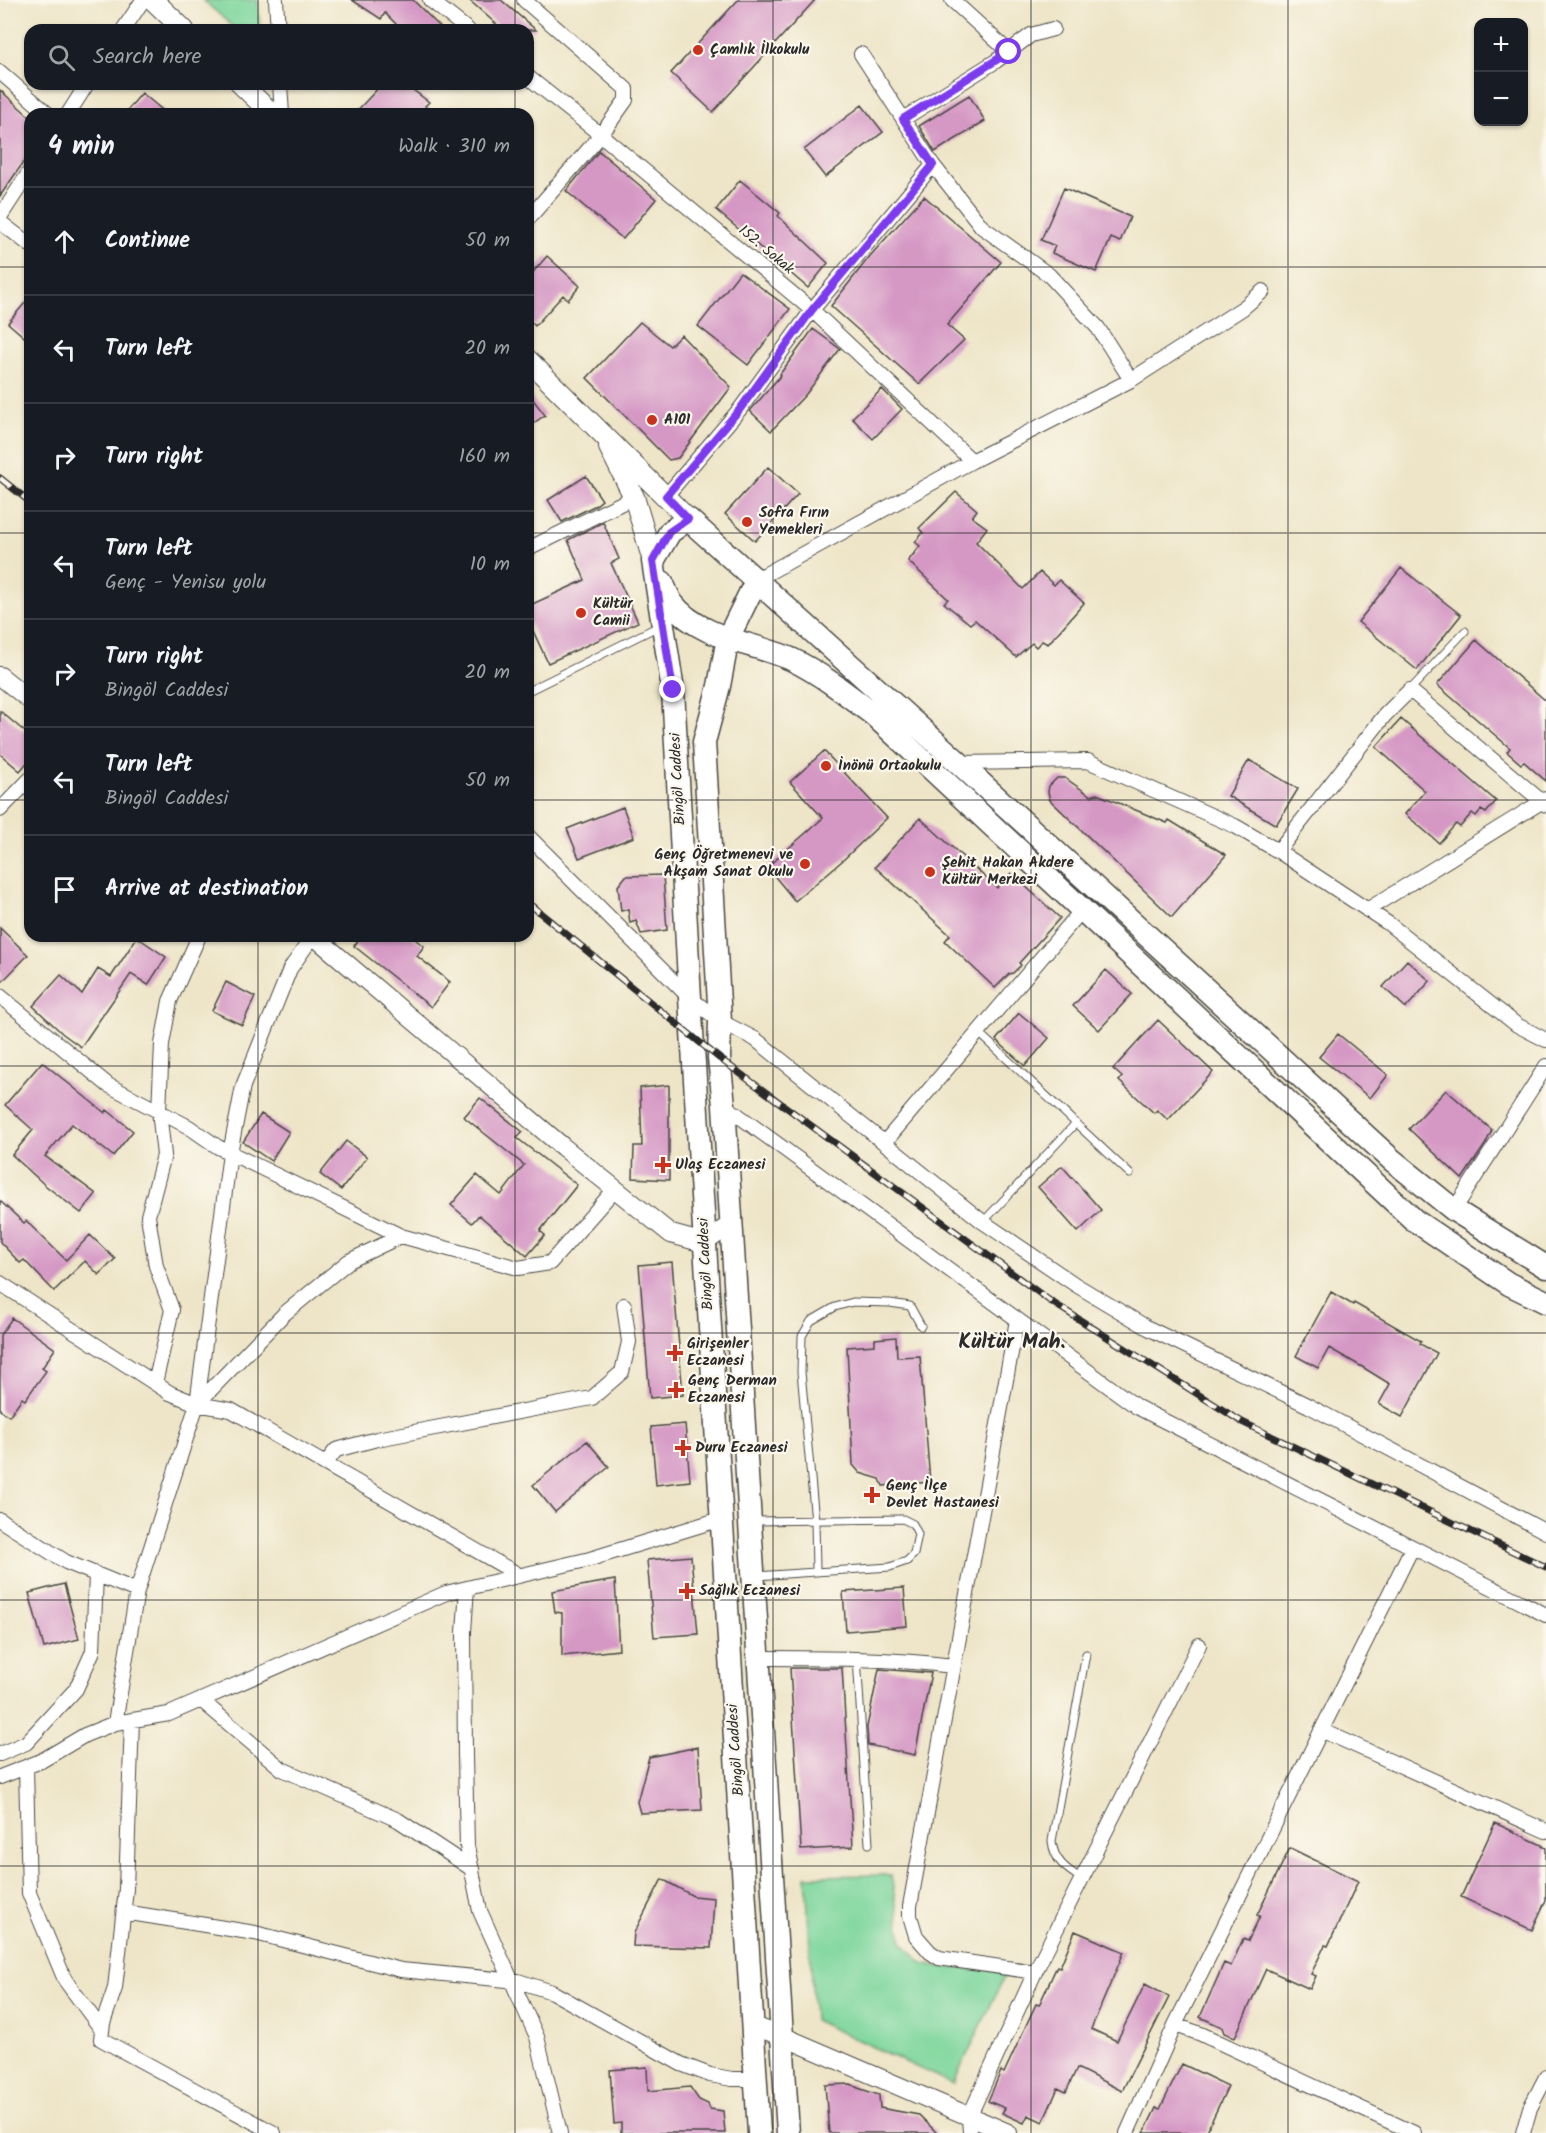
<!DOCTYPE html>
<meta charset="utf-8">
<style>
body{margin:0;font-family:Kalam,sans-serif;background:#20242c;color:#f1f3f6}
.controls{position:absolute;right:18px;top:18px;display:grid;overflow:hidden;border-radius:12px;box-shadow:0 2px 4px #0004}
.controls button{width:54px;height:54px;display:grid;place-items:center;padding:0;border:0;border-bottom:2px solid #363941;background:#171b24;color:#f1f3f6;font:30px sans-serif}
.stop{position:absolute;width:18px;height:18px;margin:-14px;border:4px solid #7c3aed;border-radius:50%;background:#fff}
.stop.end{background:#7c3aed;border-color:#fff;box-shadow:0 2px 6px #0008}
.list{margin:0;padding:0;list-style:none}
h2{display:flex;justify-content:space-between;align-items:center;height:78px;margin:0;padding:0 24px;font-size:26px}
h2 small{font-size:20px;font-weight:400;color:#9ea1a6}
.list li{display:grid;grid-template-columns:39px 1fr auto;gap:18px;align-items:center;box-sizing:border-box;height:108px;padding:0 24px;border-top:2px solid #363941}
.list b{display:block;font-size:22px;white-space:nowrap}
.list p{margin:0;font-size:20px;white-space:nowrap;color:#9ea1a6}
.list em{font-size:20px;font-style:normal;color:#9ea1a6}
.icon{flex:none;width:33px;height:33px;fill:none;stroke:currentColor;stroke-width:2;stroke-linecap:round;stroke-linejoin:round}
.map{position:relative;flex:none;width:1546px;height:2133px;overflow:hidden}
.search{position:absolute;background:#171b24;box-shadow:0 2px 4px #0004;left:24px;top:24px;width:510px;height:66px;display:flex;align-items:center;gap:15px;box-sizing:border-box;padding:0 21px;border-radius:18px;color:#9ea1a6;font-size:22px}
.panel{position:absolute;background:#171b24;box-shadow:0 2px 4px #0004;left:24px;top:108px;width:510px;height:834px;border-radius:18px}
.map>svg:first-child{display:block}
.green{fill:#7dd69b;stroke:#548063;stroke-width:1.5}
.building{fill:#d598c5}
.lines{fill:none;stroke-linecap:round;stroke-linejoin:round}
.service-casing{stroke:#484743;stroke-width:9}
.minor-casing{stroke:#484743;stroke-width:16}
.tertiary-casing{stroke:#484743;stroke-width:20}
.secondary-casing{stroke:#484743;stroke-width:22}
.primary-casing{stroke:#484743;stroke-width:25}
.service{stroke:#fff;stroke-width:7}
.minor{stroke:#fff;stroke-width:14}
.tertiary{stroke:#fff;stroke-width:18}
.secondary{stroke:#fff;stroke-width:20}
.primary{stroke:#fff;stroke-width:22}
.rail-casing{stroke:#2b2b2b;stroke-width:7}
.rail{stroke:#fbf7ec;stroke-width:4.5;stroke-dasharray:14;stroke-linecap:butt}
.route{stroke:#7c3aed;stroke-width:8}
.grid{fill:none;stroke:#2b2b2b;stroke-width:1.5;stroke-opacity:0.55}
.poi-dot{fill:#c8321e;stroke:#fbf7ec;stroke-width:2}
.labels{text-anchor:middle;dominant-baseline:central;stroke-width:4.5;stroke-linejoin:round;paint-order:stroke}
.poi-label{font-size:15px;font-weight:bold;fill:#2b2b2b;stroke:#fbf7ec;text-anchor:start}
.street-label{font-size:15px;fill:#2b2b2b;stroke:#fbf7ec}
.district-label{font-size:21px;font-weight:bold;fill:#2b2b2b;stroke:#fbf7ec}
</style>
<div class="map">
<svg width="1546" height="2133" viewBox="0 0 1546 2133">
<rect width="100%" height="100%" fill="#fbf7ec"/>
<filter id="ink" filterUnits="userSpaceOnUse"><feTurbulence type="fractalNoise" baseFrequency=".0167" numOctaves="2"/><feDisplacementMap in="SourceGraphic" scale="12" xChannelSelector="R" yChannelSelector="G"/><feConvolveMatrix kernelMatrix="1 2 1 2 8 2 1 2 1" color-interpolation-filters="sRGB"/></filter>
<filter id="wash" filterUnits="userSpaceOnUse"><feTurbulence type="fractalNoise" baseFrequency=".008" numOctaves="4" result="noise"/><feDisplacementMap in="SourceGraphic" scale="24" xChannelSelector="R" yChannelSelector="G"/><feGaussianBlur stdDeviation="1.35" result="paint"/><feColorMatrix in="noise" values="0 0 0 0 0 0 0 0 0 0 0 0 0 0 0 0 0 1.4 0 .05"/><feComposite in="paint" operator="in"/></filter>
<g filter="url(#wash)">
<rect width="100%" height="100%" fill="#eee5c8"/>
<path class="green" d="M203,0H258L260,30H237Z
M891,1875L902,1942L922,1963L942,1967L1007,1971L953,2084L814,2020L806,1876Z"/>
<g id="blocks">
<path class="building" d="M352,0H413L443,30H402L385,13L381,19Z
M469,0H501L536,30H503Z
M738,0H815L713,112L671,73Z
M382,84H405L429,102L425,106L433,114H354Z
M0,90L30,117V153L0,196Z
M142,93L167,114H124Z
M969,95L985,121L935,152L919,126Z
M862,105L883,132L825,177L804,150Z
M599,151L656,199L623,239L566,191Z
M740,180L780,213L778,216L828,263L808,288L716,210Z
M1064,188L1130,217L1120,242L1111,238L1096,272L1052,253L1055,246L1041,240Z
M924,196L1001,262L947,325L964,340L919,384L831,306L870,256Z
M547,256L580,286L568,300L563,295L535,326L528,319V278Z
M740,272L790,309L748,365L698,326Z
M30,297V342L8,323Z
M640,322L670,346L681,335L731,387L678,458L669,460L587,378Z
M813,329L840,349L806,394L771,431L750,411L781,375L780,374Z
M882,389L902,409L873,439L852,418Z
M528,393L545,415L528,427Z
M768,467L798,494L755,541L725,514Z
M586,476L602,500L596,505L562,522L548,500Z
M956,492L977,510L972,517L987,528L976,542L1023,589L1040,572L1054,585L1059,580L1084,603L1048,644L1042,641L1036,647L1032,643L1016,657L975,620L970,624L944,603L948,599L908,561L920,546L915,542L923,533L919,528Z
M603,522L619,559L611,563L638,622L548,663L528,620V606L585,580L568,540Z
M1401,568L1461,615L1417,670L1358,622Z
M1476,640L1546,701V781L1524,762L1521,764L1507,752L1510,748L1437,685Z
M0,711L30,736V759L20,771L0,754Z
M1401,719L1496,801L1486,813L1481,810L1476,816L1472,813L1460,827L1456,824L1439,843L1405,814L1425,791L1376,747Z
M824,751L887,818L842,861L795,901L767,867L823,818L790,782Z
M1249,760L1298,789L1276,825L1228,796Z
M1057,778H1065L1091,796L1097,794L1167,823L1169,820L1226,855L1172,917L1050,800L1048,792L1049,786Z
M623,807L634,837L579,858L567,829Z
M920,818L997,888L1011,873L1060,918L1019,963L1021,965L1013,973L1009,974L995,988L945,941L950,935L875,867Z
M663,875L667,930L641,934L636,921L630,923L628,909L621,911L618,886L626,876Z
M0,928L28,955L0,984Z
M362,936H411L424,946L417,956L450,982L431,1007L354,946Z
M137,937L166,957L148,985L131,974L81,1047L63,1034L33,1006L61,975L82,994L98,969L111,977Z
M1407,960L1430,981L1406,1008L1383,987Z
M1106,970L1132,994L1099,1030L1073,1006Z
M226,982L255,997L242,1025L212,1011Z
M1019,1013L1049,1038L1025,1066L996,1040Z
M1158,1020L1213,1072L1168,1120L1157,1110L1154,1113L1119,1081L1122,1077L1113,1069Z
M1338,1034L1388,1075L1370,1098L1319,1057Z
M42,1062L105,1113L107,1110L133,1131L113,1156L72,1124L45,1156L96,1194L81,1213L46,1186L12,1155L33,1130L5,1105Z
M669,1085V1180L633,1178L634,1146H642L640,1088Z
M1446,1090L1492,1130L1485,1145L1462,1179L1409,1129Z
M480,1098L523,1132L517,1138L577,1185L540,1231L545,1235L527,1256L479,1215L472,1223L451,1205L477,1175L501,1195L524,1165L464,1117Z
M261,1114L289,1132L271,1161L243,1142Z
M346,1141L367,1157L341,1190L320,1174Z
M1062,1166L1101,1210L1078,1232L1038,1187Z
M0,1201L24,1223L26,1221L66,1260L90,1235L115,1259L99,1275L85,1261L54,1291L24,1260L20,1263L0,1242Z
M672,1262L683,1395L650,1398L639,1265Z
M1331,1292L1353,1305L1354,1303L1421,1341L1420,1344L1437,1353L1402,1417L1379,1404L1390,1384L1364,1368L1329,1348L1318,1368L1296,1356Z
M12,1318L55,1349L42,1368L46,1371L25,1400L22,1398L9,1416L0,1410V1335Z
M896,1337L897,1357L920,1356L930,1482L883,1486L880,1479L860,1473L853,1465L847,1347L875,1345V1339Z
M685,1424L690,1481L656,1485L651,1427Z
M587,1441L609,1467L555,1512L533,1485Z
M691,1556L698,1634L654,1637L647,1560Z
M615,1580L619,1650L562,1656V1613L555,1612L552,1591Z
M64,1584L79,1639L44,1648L29,1593Z
M904,1588L907,1626L846,1631L843,1592Z
M790,1668H842L853,1847L801,1850Z
M879,1669L931,1673L915,1755L868,1745L867,1727Z
M698,1747L702,1810L640,1813L637,1802L649,1757Z
M1495,1823L1546,1847V1900L1532,1930L1461,1897Z
M1290,1848L1358,1881L1328,1946L1325,1945L1311,1974L1316,1976L1310,1989L1266,1969L1235,2037L1224,2033L1222,2027L1200,2017L1224,1963L1231,1966L1243,1939L1248,1941L1260,1916L1257,1915Z
M662,1879L693,1896L714,1898L711,1948L633,1946L634,1933Z
M1075,1931L1124,1952L1091,2029L1117,2041L1145,1984L1169,1997L1122,2091L1077,2068L1066,2092L1058,2088L1043,2122L1028,2115L1024,2123L1002,2113L1005,2108L988,2101L1001,2071L1004,2073L1036,2004L1039,2005L1057,1966L1060,1967Z
M1182,2064L1228,2086L1206,2133H1144L1156,2108L1160,2109Z
M647,2067L648,2091L690,2087L699,2100L708,2104L710,2109L723,2111L725,2133H621V2123L614,2124L610,2070Z
M851,2084L858,2088L879,2095L880,2108L919,2115L937,2133H829L825,2085Z"/>
</g>
</g>
<g filter="url(#ink)">
<use href="#blocks" fill-opacity="0" stroke="#484743" stroke-width="1.5"/>
<g class="lines">
<g class="service-casing">
<path id="service" d="M1410,690L1465,631
M528,691L661,625
M978,1032L1130,1174
M983,1222L1076,1123
M753,1521L903,1519L913,1524L918,1534L914,1554L907,1561L890,1567L756,1576
M816,1571L815,1521L801,1372L802,1336L811,1321L835,1307L853,1302L890,1303L910,1306L921,1326
M857,1658L869,1844
M1082,1879C1066,1869 1054,1861 1052,1841L1086,1654"/>
</g>
<g class="minor-casing">
<path id="minor" d="M276,0L278,30
M430,0L468,30
M524,0L626,89V100L601,135L528,219
M952,0L1009,52
M123,30L143,0
M861,54L933,165L982,227L1049,275L1098,328L1131,380
M0,72L48,114
M528,77L601,135L812,310L972,461
M280,84L282,114
M68,114L87,84
M903,119L996,61L1031,35L1053,29
M0,217L30,171
M0,222L30,245
M666,496L740,409L812,310L933,165
M528,549L634,497
M757,579L972,461L1131,380L1243,308L1263,291
M959,763L1088,761L1235,826L1278,851L1389,924L1517,1025L1546,1040
M0,810L30,779
M528,836L690,998L720,1021L755,1039L983,1222L1076,1285L1148,1328L1309,1406L1546,1532
M1278,851L1385,715L1410,690L1546,805
M1367,910L1546,799
M0,996L108,1085L189,1127L218,1147L401,1236L518,1268L550,1263L615,1189
M724,1105L1137,1407L1546,1615
M884,1143L1082,910
M1454,1210L1546,1066
M0,1283L170,1393L197,1404L231,1410L519,1575
M1017,1320L910,1906V1916L916,1936L930,1952L939,1958L1035,1972
M155,1383L172,1310L156,1266L148,1216L164,1155L159,1111L162,1044L170,1001L199,936
M197,1404L284,1314L349,1261L401,1236
M325,1464L336,1450L377,1439L592,1398L622,1372L629,1342L624,1305
M0,1520L66,1562L137,1591
M467,1588L464,1632L465,1756L467,1846L480,1911L537,2037L560,2133
M758,1658C824,1658 887,1658 953,1666
M201,1700L282,1769L398,1820L472,1869
M132,1720L126,1889L115,1988L103,2023L101,2039L274,2133
M115,1723L137,1591L197,1404L230,1153L243,1086L290,969L313,936
M1321,1730L1546,1831
M0,1754L26,1743L76,1689L93,1651L96,1574
M26,1767L29,1893L65,1980L102,2030
M0,1777L41,1761L85,1735L115,1723L169,1714L446,1593L590,1559L721,1519
M124,1912L255,1933L401,1970L518,1981L552,1992L681,2064L710,2075L732,2079H756
M1175,2025L1201,2034L1414,2133
M970,2133L969,2117L1035,1972L1199,1645
M1127,2133L1175,2025L1412,1548
M1523,2133L1530,2108L1546,2077"/>
</g>
<g class="tertiary-casing">
<path id="tertiary" d="M0,676L30,700
M314,936L563,1147L671,1234L704,1243L731,1224
M753,2026L782,2036L1008,2133"/>
</g>
<g class="secondary-casing">
<path id="secondary" d="M153,0L184,30
M241,84L272,114
M528,360L688,519
M609,447L634,497L653,561"/>
</g>
<g class="primary-casing">
<path id="primary" d="M757,579L728,638L719,686L704,742L720,1021L719,1058L724,1105L788,2133
M662,582C665,588 668,597 672,603C700,639 752,642 791,659C822,674 848,695 875,716L1414,1220L1509,1284L1546,1302
M759,2133L690,998L673,690L653,561L670,532L688,519L959,763L1392,1160L1454,1210L1546,1267"/>
</g>
<use href="#service" class="service"/>
<use href="#minor" class="minor"/>
<use href="#tertiary" class="tertiary"/>
<use href="#secondary" class="secondary"/>
<use href="#primary" class="primary"/>
<g class="rail-casing">
<path id="rail" d="M0,478L30,502
M528,903L719,1058L1050,1301L1242,1422L1546,1567"/>
</g>
<use href="#rail" class="rail"/>
</g>
</g>
<g class="lines" filter="url(#ink)">
<path class="route" d="M673,690L653,561L669,532L688,519L666,496L740,409L812,310L933,165L903,119L1009,52"/>
</g>
<path class="grid" d="M258,0V30M515,0V30M773,0V2133M1031,0V2133M1288,0V2133M258,84V114M515,84V114M0,267H30M528,267H1546M0,533H30M528,533H1546M0,800H30M528,800H1546M258,936V2133M515,936V2133M0,1066H1546M0,1333H1546M0,1600H1546M0,1866H1546"/>
<g class="poi-dot">
<circle cx="698" cy="50" r="6"/>
<circle cx="652" cy="420" r="6"/>
<circle cx="747" cy="522" r="6"/>
<circle cx="581" cy="613" r="6"/>
<circle cx="826" cy="766" r="6"/>
<circle cx="805" cy="864" r="6"/>
<circle cx="930" cy="872" r="6"/>
<path d="M660 1156h6v6h6v6h-6v6h-6v-6h-6v-6h6z"/>
<path d="M672 1344h6v6h6v6h-6v6h-6v-6h-6v-6h6z"/>
<path d="M673 1381h6v6h6v6h-6v6h-6v-6h-6v-6h6z"/>
<path d="M680 1439h6v6h6v6h-6v6h-6v-6h-6v-6h6z"/>
<path d="M869 1486h6v6h6v6h-6v6h-6v-6h-6v-6h6z"/>
<path d="M684 1582h6v6h6v6h-6v6h-6v-6h-6v-6h6z"/>
</g>
<g class="labels">
<g class="poi-label">
<text x="710" y="50">Çamlık İlkokulu</text>
<text x="664" y="420">A101</text>
<text x="759" y="513">Sofra Fırın<tspan x="759" dy="17">Yemekleri</tspan></text>
<text x="593" y="604">Kültür<tspan x="593" dy="17">Camii</tspan></text>
<text x="838" y="766">İnönü Ortaokulu</text>
<text x="793" y="855" text-anchor="end">Genç Öğretmenevi ve<tspan x="793" dy="17">Akşam Sanat Okulu</tspan></text>
<text x="942" y="863">Şehit Hakan Akdere<tspan x="942" dy="17">Kültür Merkezi</tspan></text>
<text x="675" y="1165">Ulaş Eczanesi</text>
<text x="687" y="1344">Girişenler<tspan x="687" dy="17">Eczanesi</tspan></text>
<text x="688" y="1381">Genç Derman<tspan x="688" dy="17">Eczanesi</tspan></text>
<text x="695" y="1448">Duru Eczanesi</text>
<text x="886" y="1486">Genç İlçe<tspan x="886" dy="17">Devlet Hastanesi</tspan></text>
<text x="699" y="1591">Sağlık Eczanesi</text>
</g>
<g class="street-label">
<text transform="translate(766 250) rotate(40)">152. Sokak</text>
<text transform="translate(678 779) rotate(-93)">Bingöl Caddesi</text>
<text transform="translate(706 1264) rotate(-93)">Bingöl Caddesi</text>
<text transform="translate(736 1750) rotate(-94)">Bingöl Caddesi</text>
</g>
<g class="district-label">
<text x="1012" y="1342">Kültür Mah.</text>
</g>
</g>
</svg>
<div class="controls">
<button>+</button>
<button>−</button>
</div>
<div class="stop" style="left:1009px;top:52px"></div>
<div class="stop end" style="left:673px;top:690px"></div>
<div class="search"><svg class="icon" aria-label="search" viewBox="0 0 24 24"><circle cx="10" cy="10" r="6"/><path d="M15 15l6 6"/></svg>Search here</div>
<section class="panel">
<h2>4 min<small>Walk · 310 m</small></h2>
<ul class="list">
<li><svg class="icon" aria-label="ahead" viewBox="0 0 24 24"><path d="M12 20V5M6 11l6-6 6 6"/></svg><div><b>Continue</b></div><em>50 m</em></li>
<li><svg class="icon" aria-label="left" viewBox="0 0 24 24"><path d="M17 20v-9H6M10 6l-5 5 5 5"/></svg><div><b>Turn left</b></div><em>20 m</em></li>
<li><svg class="icon" aria-label="right" viewBox="0 0 24 24"><path d="M7 20v-9h11M14 6l5 5-5 5"/></svg><div><b>Turn right</b></div><em>160 m</em></li>
<li><svg class="icon" aria-label="left" viewBox="0 0 24 24"><path d="M17 20v-9H6M10 6l-5 5 5 5"/></svg><div><b>Turn left</b><p>Genç - Yenisu yolu</p></div><em>10 m</em></li>
<li><svg class="icon" aria-label="right" viewBox="0 0 24 24"><path d="M7 20v-9h11M14 6l5 5-5 5"/></svg><div><b>Turn right</b><p>Bingöl Caddesi</p></div><em>20 m</em></li>
<li><svg class="icon" aria-label="left" viewBox="0 0 24 24"><path d="M17 20v-9H6M10 6l-5 5 5 5"/></svg><div><b>Turn left</b><p>Bingöl Caddesi</p></div><em>50 m</em></li>
<li><svg class="icon" aria-label="arrive" viewBox="0 0 24 24"><path d="M6 21V4h12l-3 4 3 4H6"/></svg><div><b>Arrive at destination</b></div></li>
</ul>
</section>
</div>
